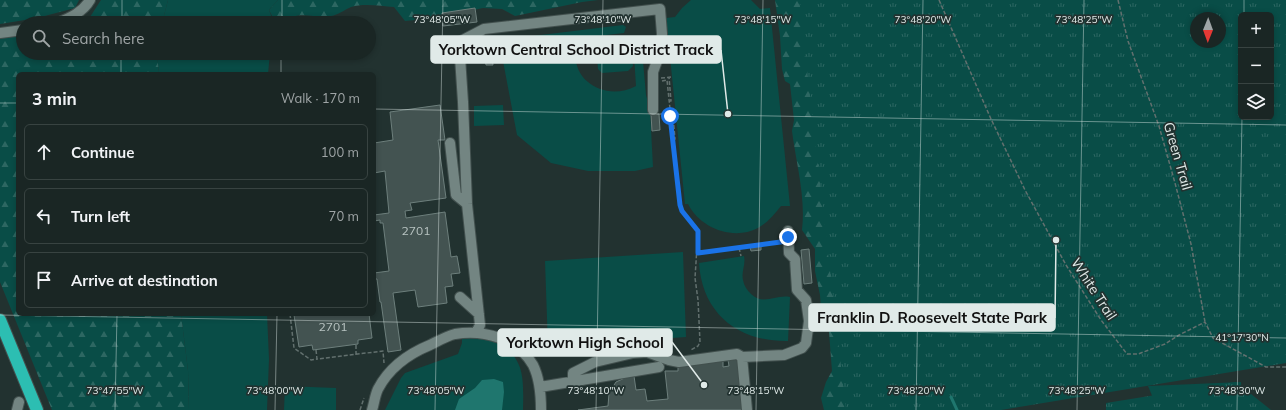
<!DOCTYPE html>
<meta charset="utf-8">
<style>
body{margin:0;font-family:Mulish,sans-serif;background:#273231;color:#f1f3f6}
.controls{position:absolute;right:12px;top:12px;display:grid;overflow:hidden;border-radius:6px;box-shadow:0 2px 6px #0003}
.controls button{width:36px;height:36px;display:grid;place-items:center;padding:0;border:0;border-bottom:1px solid #384341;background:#1a2624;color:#f1f3f6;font:20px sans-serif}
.compass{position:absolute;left:1190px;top:12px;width:36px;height:36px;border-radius:50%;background:#1a2624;box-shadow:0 2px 6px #0003;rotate:181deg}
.stop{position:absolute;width:12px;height:12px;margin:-9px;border:3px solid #1a73e8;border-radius:50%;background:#fff}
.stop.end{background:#1a73e8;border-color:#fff;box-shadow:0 1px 4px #0008}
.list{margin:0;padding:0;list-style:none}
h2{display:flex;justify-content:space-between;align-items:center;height:52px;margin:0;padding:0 16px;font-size:17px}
h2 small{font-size:13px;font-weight:400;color:#9fa5a6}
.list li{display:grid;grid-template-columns:26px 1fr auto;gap:12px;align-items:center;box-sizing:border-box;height:56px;margin:0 8px 8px;padding:0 8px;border:1px solid #384341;border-radius:6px}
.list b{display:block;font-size:15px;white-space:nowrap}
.list em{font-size:13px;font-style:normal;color:#9fa5a6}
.icon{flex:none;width:22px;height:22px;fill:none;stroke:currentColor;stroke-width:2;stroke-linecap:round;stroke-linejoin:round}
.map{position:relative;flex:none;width:1286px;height:410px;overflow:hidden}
.search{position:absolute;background:#1a2624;box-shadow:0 2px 6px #0003;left:16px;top:16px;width:360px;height:44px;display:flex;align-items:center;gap:10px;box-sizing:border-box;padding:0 14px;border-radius:22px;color:#9fa5a6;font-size:15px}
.panel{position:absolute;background:#1a2624;box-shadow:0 2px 6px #0003;left:16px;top:72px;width:360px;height:244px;border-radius:6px}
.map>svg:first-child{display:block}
.grass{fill:#094d47}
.forest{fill:url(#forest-firs)}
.park{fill:url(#park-tufts);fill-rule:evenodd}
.water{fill:#1f766e}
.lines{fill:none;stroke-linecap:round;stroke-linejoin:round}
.stream{stroke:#1f766e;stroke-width:3}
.building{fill:#435351;stroke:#6d7f7c}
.minor-casing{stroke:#42504e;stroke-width:12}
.highway-casing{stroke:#42504e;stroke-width:14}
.path{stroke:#62706e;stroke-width:1.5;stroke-dasharray:4 2;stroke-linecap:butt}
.minor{stroke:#738582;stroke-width:10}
.highway{stroke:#2cbeb2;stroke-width:12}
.route{stroke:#1a73e8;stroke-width:5}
.ticks{fill:none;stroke:#e0eae8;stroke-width:1;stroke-opacity:0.45}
.labels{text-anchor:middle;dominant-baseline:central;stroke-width:3.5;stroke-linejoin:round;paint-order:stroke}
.number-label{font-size:12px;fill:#b9c4c2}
.street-label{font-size:14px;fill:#e0eae8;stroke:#223230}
.ticks-label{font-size:10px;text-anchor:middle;fill:#e0eae8;stroke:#223230;stroke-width:3.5;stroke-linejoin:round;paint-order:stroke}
.leader{fill:none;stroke:#e0eae8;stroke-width:1.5}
.callout-dot{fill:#e0eae8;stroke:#223230;stroke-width:1.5}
.callout{fill:#e0eae8;stroke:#e0eae8;stroke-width:1.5}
.callout-label{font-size:15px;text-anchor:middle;font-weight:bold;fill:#111}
</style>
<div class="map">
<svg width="1286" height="410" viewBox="0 0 1286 410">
<defs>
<pattern id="forest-firs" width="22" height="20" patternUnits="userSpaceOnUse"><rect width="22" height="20" fill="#094d47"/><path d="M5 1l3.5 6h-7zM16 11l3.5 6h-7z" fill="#2d6762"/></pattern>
<pattern id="park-tufts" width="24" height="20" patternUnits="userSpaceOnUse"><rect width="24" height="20" fill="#094d47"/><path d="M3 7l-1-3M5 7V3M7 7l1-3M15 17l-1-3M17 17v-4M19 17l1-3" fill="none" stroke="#2d6762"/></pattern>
</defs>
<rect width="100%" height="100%" fill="#223230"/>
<path class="grass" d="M168,0H278L269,10L272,18V23H162Z
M691,0H751L760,9L770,8L790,206H781C774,215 767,223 758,228C733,241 700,228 688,204H685L666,18L675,17L682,8Z
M623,25L626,27L624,33L580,38C562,75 602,104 636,86L633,41L639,37L641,39L646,95L650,110L653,167L635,171H588L551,163L517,135L499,40Z
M625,36L626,39L631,41L633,66L628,71L602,73L598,69L596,43L600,39Z
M157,53H270L268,74H159Z
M503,105L504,125L474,126V106Z
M683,252L686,337L548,347L545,261Z
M744,256C746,264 741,272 743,280C744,286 747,290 751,294C763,306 776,294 790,297L788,341C739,342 702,314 699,263Z
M181,314H267L269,359L267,410H189L188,371Z
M482,337C524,352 524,370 523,410H385L401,378L405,373L458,354L462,343V338Z
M1241,382L1243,410H1158L1148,386Z
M285,386L336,388V410H284Z"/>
<path class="forest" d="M0,0H79L75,8L37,18L0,24Z
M101,0H168L162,23H81L90,17Z
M278,0H598L582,2L515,16L502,9L483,8L436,18L405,21L394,7C381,6 364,3 351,7C344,10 338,15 331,16C315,19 297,9 283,23C275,23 272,16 269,10Z
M775,0H803L903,410H824L821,398L826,382L832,371L829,332L826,326L822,321L820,295L815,271V249L802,230C806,197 796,163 792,131L794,120L790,84L785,81L782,69L780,36Z
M23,34V53H157L159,74H18V314H181L188,371L189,410H52L0,282V36Z"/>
<path class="park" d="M799,0H1286V363L1001,410H846ZM1241,15H1271V117H1241ZM1196,18H1220V42H1196Z
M1236,382L1271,410H1106V403Z"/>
<path class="water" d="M494,379L503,382L504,392L502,410H455L459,399L475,388L482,380Z"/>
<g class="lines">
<path class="stream" d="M951,397L957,410"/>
</g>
<path class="building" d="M475,8L477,22L443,26L442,13Z
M623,15L624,21L607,22L606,17Z
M492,57L493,65H486L485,58Z
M440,105L445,140H438L446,198L410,203L412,210L405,211L406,218L445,212L451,257L457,256L460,273L451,274L453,286L445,287L447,303L418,307L415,290L393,293L401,350L388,352L381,302H380L377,279H374V273L389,271L383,223H380V220L374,221V215L389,213L385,171L374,173V143L393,140L390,112Z
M651,114H659L660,130L652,131Z
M761,245V250L751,251L750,247Z
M809,249L812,283L804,284L801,250Z
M290,314H369L372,338L358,340V344L313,350L312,345L299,347L294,315H290Z
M738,359L744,410H578L608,406L609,393L616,382L627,377L634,376L636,390L645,389L647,401L668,399L665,371H678V366L723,361V367L729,366L728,360Z"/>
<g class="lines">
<g class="minor-casing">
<path id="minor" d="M57,23C70,18 83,12 90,0
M0,33L23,30
M450,143L456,195L467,204
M460,297L479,314
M476,333L480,325L467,204L463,102L459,42L484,29L660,9L662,34L660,53L653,72V110
M742,357L747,410
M573,381V373L595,362L633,353L647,352L669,360L679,362L737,354L742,357L784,355L802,348L806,343L809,321L806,300L797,290L795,259L789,253L788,231
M540,387L659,367
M17,410L19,402
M372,410C374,404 375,395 378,389C389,368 408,354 430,345C438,341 447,336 455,334C484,329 518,339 533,365C540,379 541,395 541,410"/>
</g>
<g class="highway-casing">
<path id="highway" d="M0,320L37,410"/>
</g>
<path class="path" d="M939,0L991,119L1025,190L1066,265L1101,320L1127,354H1138L1165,344L1179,335L1205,322L1213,338L1266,367H1286
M1118,0L1128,41L1159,126L1175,183L1191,244L1205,322
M661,78L672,77
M662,81L667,80L680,205L682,211L698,231L695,278L698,300L700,342L698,346L691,350
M669,101H671L669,77
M670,116H673L675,139L673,141
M739,248L741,256
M698,253L779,242
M290,314L294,348L311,360L317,359
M356,345V355
M316,350L317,359L383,351L384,363
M360,410L364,398"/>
<use href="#minor" class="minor"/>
<use href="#highway" class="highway"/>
</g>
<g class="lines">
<path class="route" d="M670,116L680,205L682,211L698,231V253L788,241V237"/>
</g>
<path class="ticks" d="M1244,15V0M122,23V0M282,23V0M121,74V53M281,74V53M0,103H18M374,109L1286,125M0,315L1286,338M115,410L117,314M275,410L277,314M435,410L443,0M596,410L603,0M756,410L763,0M916,410L923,0M1077,410L1084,0M1237,410L1242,117"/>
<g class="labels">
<g class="number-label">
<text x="416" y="230">2701</text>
<text x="333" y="326">2701</text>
</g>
<g class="street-label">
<text transform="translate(1178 156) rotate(74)">Green Trail</text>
<text transform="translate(1094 289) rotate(57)">White Trail</text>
</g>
</g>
<g class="ticks-label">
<text x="442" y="23">73°48'05"W</text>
<text x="603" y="23">73°48'10"W</text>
<text x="763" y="23">73°48'15"W</text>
<text x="923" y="23">73°48'20"W</text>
<text x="1084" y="23">73°48'25"W</text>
<text x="1242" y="341">41°17'30"N</text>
<text x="115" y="394">73°47'55"W</text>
<text x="275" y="394">73°48'00"W</text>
<text x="436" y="394">73°48'05"W</text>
<text x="596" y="394">73°48'10"W</text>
<text x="756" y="394">73°48'15"W</text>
<text x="916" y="394">73°48'20"W</text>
<text x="1077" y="394">73°48'25"W</text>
<text x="1237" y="394">73°48'30"W</text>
</g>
<path class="leader" d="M728 114L721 50M1056 240L1055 318M704 385L672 342"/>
<g class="callout-dot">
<circle cx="728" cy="114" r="4"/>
<circle cx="1056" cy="240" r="4"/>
<circle cx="704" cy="385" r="4"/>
</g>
<g class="callout">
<rect x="431" y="36" width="290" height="27" rx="4"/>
<rect x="809" y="304" width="246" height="27" rx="4"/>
<rect x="498" y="329" width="174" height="27" rx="4"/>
</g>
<g class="callout-label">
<text x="576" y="55">Yorktown Central School District Track</text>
<text x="932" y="323">Franklin D. Roosevelt State Park</text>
<text x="585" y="348">Yorktown High School</text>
</g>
</svg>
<div class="controls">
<button>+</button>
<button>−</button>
<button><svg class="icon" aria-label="layers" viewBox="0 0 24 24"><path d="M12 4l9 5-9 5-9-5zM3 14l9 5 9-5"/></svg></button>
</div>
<svg class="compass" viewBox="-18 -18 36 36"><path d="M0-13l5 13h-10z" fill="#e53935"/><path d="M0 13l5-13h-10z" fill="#9fa5a6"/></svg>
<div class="stop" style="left:670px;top:116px"></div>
<div class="stop end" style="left:788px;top:237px"></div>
<div class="search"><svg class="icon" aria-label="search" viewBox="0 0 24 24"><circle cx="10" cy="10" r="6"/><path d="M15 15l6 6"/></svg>Search here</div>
<section class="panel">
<h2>3 min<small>Walk · 170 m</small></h2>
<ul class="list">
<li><svg class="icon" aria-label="ahead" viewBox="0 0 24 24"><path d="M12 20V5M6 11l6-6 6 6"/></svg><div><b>Continue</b></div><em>100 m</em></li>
<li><svg class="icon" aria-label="left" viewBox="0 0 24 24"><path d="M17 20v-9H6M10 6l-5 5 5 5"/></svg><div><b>Turn left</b></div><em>70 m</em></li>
<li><svg class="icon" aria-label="arrive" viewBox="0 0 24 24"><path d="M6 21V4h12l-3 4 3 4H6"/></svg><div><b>Arrive at destination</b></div></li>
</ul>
</section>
</div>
